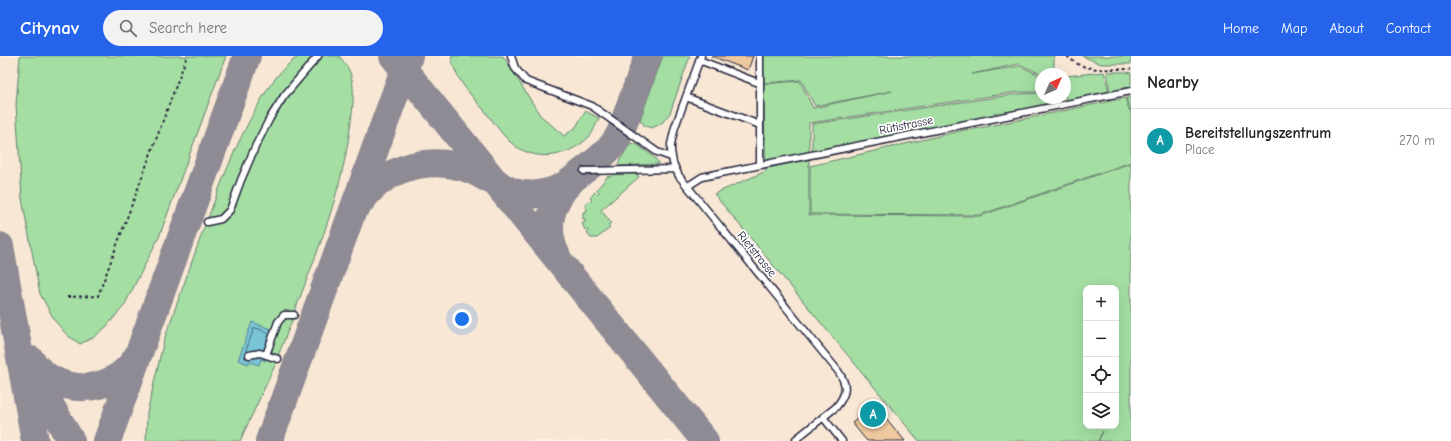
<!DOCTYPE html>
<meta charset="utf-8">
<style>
body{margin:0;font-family:"Comic Neue",sans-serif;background:#f2f2f2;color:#202124}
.controls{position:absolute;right:12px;bottom:12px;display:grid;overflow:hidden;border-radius:8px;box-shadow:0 4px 16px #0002}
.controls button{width:36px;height:36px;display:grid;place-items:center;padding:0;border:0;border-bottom:1px solid #e0e0e0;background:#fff;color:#202124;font:20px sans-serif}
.compass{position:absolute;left:1035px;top:12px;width:36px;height:36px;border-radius:50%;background:#fff;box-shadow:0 4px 16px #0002;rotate:45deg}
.you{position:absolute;left:462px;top:263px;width:14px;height:14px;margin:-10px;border:3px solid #fff;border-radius:50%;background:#1a73e8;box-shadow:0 0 0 6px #1a73e833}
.badge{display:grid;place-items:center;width:26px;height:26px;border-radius:50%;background:#2563eb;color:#fff;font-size:13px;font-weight:700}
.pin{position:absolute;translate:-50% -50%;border:2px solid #fff;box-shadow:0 1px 4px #0006}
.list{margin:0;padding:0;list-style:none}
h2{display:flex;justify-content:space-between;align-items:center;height:52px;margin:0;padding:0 16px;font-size:17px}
h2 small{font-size:13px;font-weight:400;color:#757577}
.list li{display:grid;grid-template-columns:26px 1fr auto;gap:12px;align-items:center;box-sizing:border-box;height:64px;padding:0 16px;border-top:1px solid #e0e0e0}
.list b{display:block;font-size:15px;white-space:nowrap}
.list p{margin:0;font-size:13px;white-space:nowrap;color:#757577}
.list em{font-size:13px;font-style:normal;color:#757577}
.icon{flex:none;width:22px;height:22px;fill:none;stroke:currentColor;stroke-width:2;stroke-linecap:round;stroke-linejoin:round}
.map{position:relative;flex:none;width:1131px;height:385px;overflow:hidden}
header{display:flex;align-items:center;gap:24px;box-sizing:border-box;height:56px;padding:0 20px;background:#2563eb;color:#fff}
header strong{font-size:19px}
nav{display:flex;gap:22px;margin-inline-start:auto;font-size:14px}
.search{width:280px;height:36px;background:#f2f2f2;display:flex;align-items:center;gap:10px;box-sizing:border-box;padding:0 14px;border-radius:22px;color:#757577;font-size:15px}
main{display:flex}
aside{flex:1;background:#fff}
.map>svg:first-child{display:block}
.built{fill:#f8e7d5;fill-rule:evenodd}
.green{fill:#a4dea3;stroke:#63806f;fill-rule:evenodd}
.water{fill:#79c5d7;stroke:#568499}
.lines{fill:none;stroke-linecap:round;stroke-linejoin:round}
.shore{stroke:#456379;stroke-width:1}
.taxiway{stroke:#8f8b94;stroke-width:28}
.building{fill:#eec89e;stroke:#22223b}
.service-casing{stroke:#22223b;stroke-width:9}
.path{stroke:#22223b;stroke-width:2;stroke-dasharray:3 3;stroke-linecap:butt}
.service{stroke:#fff;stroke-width:6}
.labels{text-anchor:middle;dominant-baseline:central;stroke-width:3.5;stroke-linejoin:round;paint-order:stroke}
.street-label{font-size:12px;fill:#22223b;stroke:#fff}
</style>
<header>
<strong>Citynav</strong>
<div class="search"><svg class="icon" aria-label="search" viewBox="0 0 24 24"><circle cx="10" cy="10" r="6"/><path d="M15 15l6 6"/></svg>Search here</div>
<nav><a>Home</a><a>Map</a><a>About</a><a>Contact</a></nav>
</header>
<main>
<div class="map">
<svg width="1131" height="385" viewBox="0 0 1131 385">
<rect width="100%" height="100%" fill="#fcf4ec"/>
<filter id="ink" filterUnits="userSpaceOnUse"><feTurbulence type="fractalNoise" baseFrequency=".025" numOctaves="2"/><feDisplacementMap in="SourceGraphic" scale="8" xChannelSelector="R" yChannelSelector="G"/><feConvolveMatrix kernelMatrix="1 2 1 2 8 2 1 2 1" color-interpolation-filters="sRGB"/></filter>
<g filter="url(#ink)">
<path class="built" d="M0,0H1131V385H0ZM1041,18H1065V42H1041ZM1086,232H1116V370H1086Z"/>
<path class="green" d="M20,0H226L159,181L124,250L106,271L94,281L80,288L67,279L55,265L40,238L22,143L16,48Z
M299,0H314L288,30L269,58L227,156C220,161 216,162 208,162C221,127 234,93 252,60C264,38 277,14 299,0Z
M322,0H339C345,7 351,15 352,24C355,37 352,59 350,72C342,136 317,197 294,257L285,256L278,260L267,290L259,300L277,305L240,385H146L147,357L164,284L205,169C218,169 226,165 233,155C246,116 261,75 285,42C296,27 309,14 322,0Z
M451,0H503L540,59L564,80L576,71L585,55L599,62C596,68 593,77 589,81C566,103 533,107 509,85C500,76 492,64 484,54C469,37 455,23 451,0Z
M663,0H690L670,57L662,67L652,72L645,70L640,64Z
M763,0H1054V18H1041L1019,8L972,18L1020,10L1041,20V36H1018L809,67V159L980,160L1131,107V385H1098L1103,375L1098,385H919L714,138L766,115L763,28L800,25L813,52L892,35L815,50L801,24L764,27ZM1086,232H1116V370H1086Z
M1082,0H1131V8H1101Z
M1104,16L1109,36L1066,45L1065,42V20Z
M1107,16H1126L1131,17V33L1110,37Z
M1041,37V42H1062L1064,46L812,97V68L1018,38Z
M1125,42L1130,55L1126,42H1131V106L980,159L810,158V110L969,73L970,74Z
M635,87L654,101L659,107L657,108L620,110L618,107L630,88Z
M615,117L637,118L639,121L601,154L611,167L608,169L610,172L597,182H591L587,177L588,175L587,173L585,174L582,167L585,166V163H583V156H586L587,153L585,151L588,145L590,146L592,144L590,142L595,136L597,138L599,136L597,133L608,120L610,121Z
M287,262H293L278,300L272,296C272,286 277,266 287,262Z"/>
<path class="water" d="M252,266L276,275L265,305L261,303L259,309L249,306L248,308L238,304Z"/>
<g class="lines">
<path class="shore" d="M247,302H245L244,300L254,272H256L270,277"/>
<path class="taxiway" d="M393,0L705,385
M572,124C590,109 612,96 621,75L648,0
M495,125C517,145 551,141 572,124C551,144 543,172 557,200
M359,148C389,104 446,95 490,124
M0,190L35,385
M31,304C56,341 112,340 136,302
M32,310L52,352L71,385
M107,385L247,0
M269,385L409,0"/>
</g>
<path class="building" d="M711,0H753L748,14Z
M875,349L905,385H867L852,367Z"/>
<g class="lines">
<g class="service-casing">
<path id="service" d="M511,0L515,12L526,25L592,50L657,96L671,101
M701,0L675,71L671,88V95L673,107L679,120L838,315C848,329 847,338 836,351L796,383L797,385
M760,0V109
M699,4L759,27
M686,41L760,69
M584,115L675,113
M688,130L702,121L721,117L1131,35
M207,166L221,163L230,154L241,124L256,89L270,62L284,40L318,0
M249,299L260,297L278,303
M266,299L278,266L284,259H294
M823,361L842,385"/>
</g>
<path class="path" d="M1067,0C1085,18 1108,12 1131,13
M67,241L98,240L187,0"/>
<use href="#service" class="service"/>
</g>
</g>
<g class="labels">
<g class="street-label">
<text transform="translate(906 69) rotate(-11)">Rütistrasse</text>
<text transform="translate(757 198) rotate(51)">Rietstrasse</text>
</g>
</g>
</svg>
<div class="controls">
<button>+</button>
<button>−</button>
<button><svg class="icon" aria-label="locate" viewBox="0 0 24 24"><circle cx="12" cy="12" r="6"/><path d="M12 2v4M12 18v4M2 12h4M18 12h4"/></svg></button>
<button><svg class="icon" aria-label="layers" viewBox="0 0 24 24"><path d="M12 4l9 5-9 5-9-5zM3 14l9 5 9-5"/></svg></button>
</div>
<svg class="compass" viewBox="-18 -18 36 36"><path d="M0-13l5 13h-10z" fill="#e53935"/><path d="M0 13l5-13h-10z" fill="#757577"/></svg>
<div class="you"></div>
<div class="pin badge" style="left:873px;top:358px;background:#0f9aa8">A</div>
</div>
<aside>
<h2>Nearby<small></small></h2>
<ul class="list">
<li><span class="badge" style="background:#0f9aa8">A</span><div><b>Bereitstellungszentrum</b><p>Place</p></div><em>270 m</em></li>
</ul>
</aside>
</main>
